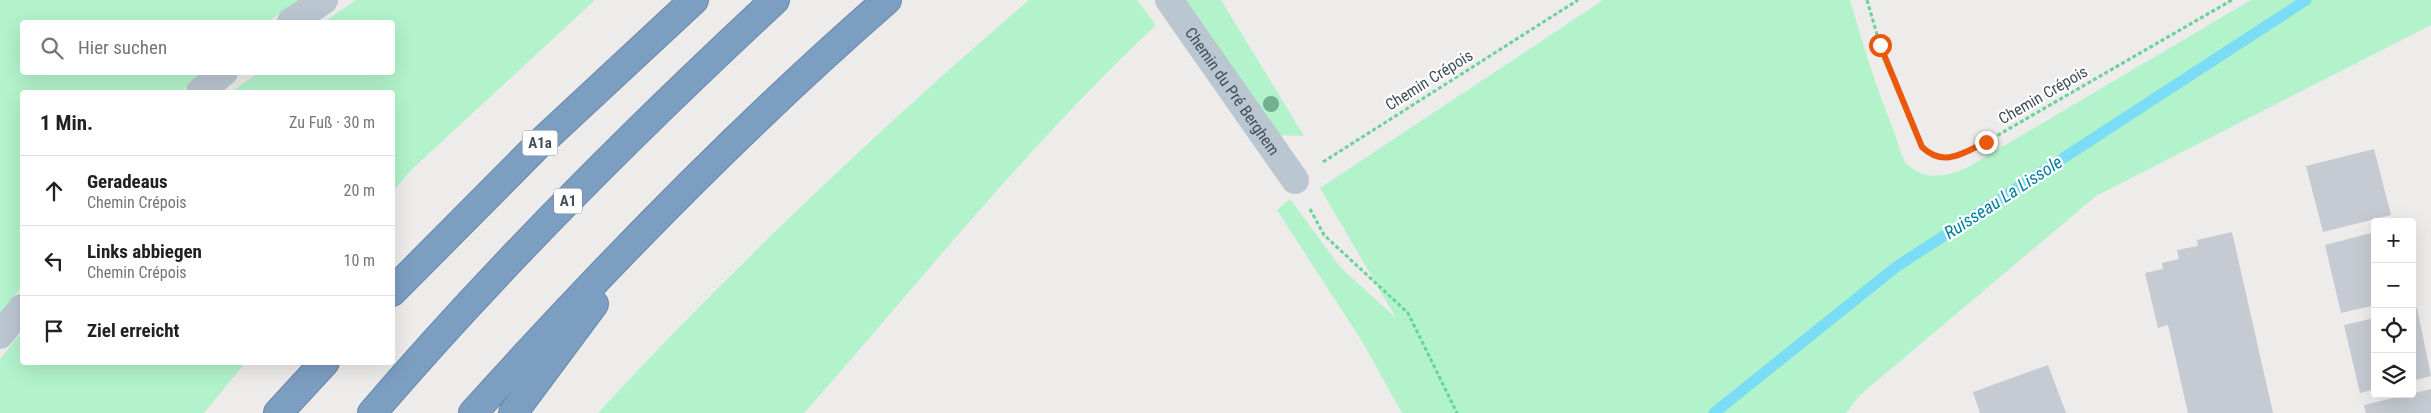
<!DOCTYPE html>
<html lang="de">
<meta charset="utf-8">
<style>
body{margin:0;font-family:"Roboto Condensed",sans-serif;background:#f2f2f2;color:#202124}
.controls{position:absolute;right:15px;bottom:15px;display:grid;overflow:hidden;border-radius:5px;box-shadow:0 5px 20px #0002}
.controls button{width:45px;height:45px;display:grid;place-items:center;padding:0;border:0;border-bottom:1px solid #e0e0e0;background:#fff;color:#202124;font:25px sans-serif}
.stop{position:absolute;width:15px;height:15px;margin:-11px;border:4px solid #ea580c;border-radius:50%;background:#fff}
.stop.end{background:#ea580c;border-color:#fff;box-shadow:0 1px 5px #0008}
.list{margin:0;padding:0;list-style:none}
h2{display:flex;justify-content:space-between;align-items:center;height:65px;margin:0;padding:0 20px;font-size:21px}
h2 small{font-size:16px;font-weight:400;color:#757577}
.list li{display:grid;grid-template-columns:32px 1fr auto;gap:15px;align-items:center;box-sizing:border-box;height:70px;padding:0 20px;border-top:1px solid #e0e0e0}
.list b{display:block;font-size:19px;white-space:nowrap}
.list p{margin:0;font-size:16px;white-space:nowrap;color:#757577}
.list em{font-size:16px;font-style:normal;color:#757577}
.icon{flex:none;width:28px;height:28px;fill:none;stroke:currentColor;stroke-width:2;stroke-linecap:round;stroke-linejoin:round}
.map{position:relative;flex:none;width:2431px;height:413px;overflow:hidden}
.search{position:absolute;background:#fff;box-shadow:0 5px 20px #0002;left:20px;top:20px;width:375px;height:55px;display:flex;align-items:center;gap:12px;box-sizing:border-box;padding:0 18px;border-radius:5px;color:#757577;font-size:19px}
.panel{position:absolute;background:#fff;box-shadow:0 5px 20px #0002;left:20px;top:90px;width:375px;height:275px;border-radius:5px}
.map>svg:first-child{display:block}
.green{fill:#b2f3cb}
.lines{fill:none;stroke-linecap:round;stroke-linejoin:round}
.stream{stroke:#7adcf5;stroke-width:11}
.building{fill:#c6cad2}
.highway-casing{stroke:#6889ac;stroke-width:30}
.path{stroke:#67d49e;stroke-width:3;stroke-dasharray:4 2.5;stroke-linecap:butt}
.street{stroke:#bac6d0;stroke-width:28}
.highway{stroke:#7c9ec1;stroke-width:28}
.tree{fill:#72b190}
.route{stroke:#ea580c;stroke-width:6}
.labels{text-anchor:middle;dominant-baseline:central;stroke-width:4.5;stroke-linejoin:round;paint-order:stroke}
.shield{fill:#fff;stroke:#7b848c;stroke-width:1}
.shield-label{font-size:15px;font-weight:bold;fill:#424f5a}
.street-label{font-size:16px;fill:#424f5a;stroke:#fff}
.water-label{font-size:18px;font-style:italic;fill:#02809f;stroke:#fff}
</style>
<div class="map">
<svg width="2431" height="413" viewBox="0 0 2431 413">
<rect width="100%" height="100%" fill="#eeebeb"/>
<path class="green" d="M0,0H300L267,22H22V72L203,73L181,92H22V286L0,314Z
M356,0H595L410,171L393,192L392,92H231L258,73L392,72V22H324Z
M1029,0H1137L1156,25C1028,145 920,282 804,413H598C733,267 878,130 1029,0Z
M1186,0H1221L1304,136L1276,135L1250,104Z
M1603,0H1850C1863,45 1877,90 1895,134C1898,142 1901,159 1908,165C1926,182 1949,176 1968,167L2251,0H2431V25L2096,196L1860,395L1846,413H1402L1363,343L1277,210L1290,199L1340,267L1396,318L1320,188Z
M22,332V362L245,363L204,413H0V359Z"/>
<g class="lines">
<path class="stream" d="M1714,413L1896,267L2306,0"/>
</g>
<path class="building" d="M2374,149L2391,215L2323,232L2306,166Z
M2232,232L2273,413H2188L2168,325L2158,328L2145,273L2163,269L2162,263L2179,259L2177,250L2198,246L2197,240Z
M2375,232V305L2341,313L2325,245Z
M2417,308L2431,376L2412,381V309Z
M2375,318V389L2360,393L2344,325Z
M2048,365L2066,413H1980L1973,392Z
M2431,389V413H2366L2364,405Z"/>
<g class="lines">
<g class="highway-casing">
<path id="highway" d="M392,292L537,146L694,0
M278,413L325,362
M372,413C497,267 634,131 775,0
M473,413C603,269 740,128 887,0
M513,413L594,304"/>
</g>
<path class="path" d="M1867,0L1880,45L1922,147C1944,168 1963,153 1986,142L2232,0
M1323,162L1578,0
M1310,209L1324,235L1408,313L1457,413"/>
<g class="street">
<path id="s1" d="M1169,0L1295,180"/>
<path d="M291,22L324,0"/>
<path d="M200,92L224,72"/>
<path d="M0,335L22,308"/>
</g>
<use href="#highway" class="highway"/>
</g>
<circle class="tree" cx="1271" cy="104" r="8"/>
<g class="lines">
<path class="route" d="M1880,45L1922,147C1944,168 1963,153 1986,142"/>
</g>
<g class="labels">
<g class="shield">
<rect x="522.5" y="130.5" width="35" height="25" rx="4"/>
<rect x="554" y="188.5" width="28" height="25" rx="4"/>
</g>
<g class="shield-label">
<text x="540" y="143">A1a</text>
<text x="568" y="201">A1</text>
</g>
<g class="street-label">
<text transform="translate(1429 80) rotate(-32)">Chemin Crépois</text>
<text stroke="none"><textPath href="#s1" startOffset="111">Chemin du Pré Berghem</textPath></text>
<text transform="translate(2043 95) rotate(-30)">Chemin Crépois</text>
</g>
<g class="water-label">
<text transform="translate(2003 197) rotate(-33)">Ruisseau La Lissole</text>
</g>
</g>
</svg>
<div class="controls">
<button>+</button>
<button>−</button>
<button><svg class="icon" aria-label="locate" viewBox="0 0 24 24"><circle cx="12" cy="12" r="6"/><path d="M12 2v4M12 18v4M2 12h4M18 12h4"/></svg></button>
<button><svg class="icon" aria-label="layers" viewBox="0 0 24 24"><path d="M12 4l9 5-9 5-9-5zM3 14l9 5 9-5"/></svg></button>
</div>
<div class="stop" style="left:1880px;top:45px"></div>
<div class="stop end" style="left:1986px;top:142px"></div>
<div class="search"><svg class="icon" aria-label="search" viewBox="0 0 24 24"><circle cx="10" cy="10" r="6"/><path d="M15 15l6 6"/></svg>Hier suchen</div>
<section class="panel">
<h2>1 Min.<small>Zu Fuß · 30 m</small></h2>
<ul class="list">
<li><svg class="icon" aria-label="ahead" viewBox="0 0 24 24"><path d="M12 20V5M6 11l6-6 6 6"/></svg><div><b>Geradeaus</b><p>Chemin Crépois</p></div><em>20 m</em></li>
<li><svg class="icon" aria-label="left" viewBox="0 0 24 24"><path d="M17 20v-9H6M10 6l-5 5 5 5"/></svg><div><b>Links abbiegen</b><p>Chemin Crépois</p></div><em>10 m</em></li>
<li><svg class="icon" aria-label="arrive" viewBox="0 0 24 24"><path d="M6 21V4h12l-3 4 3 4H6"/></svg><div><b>Ziel erreicht</b></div></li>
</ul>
</section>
</div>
